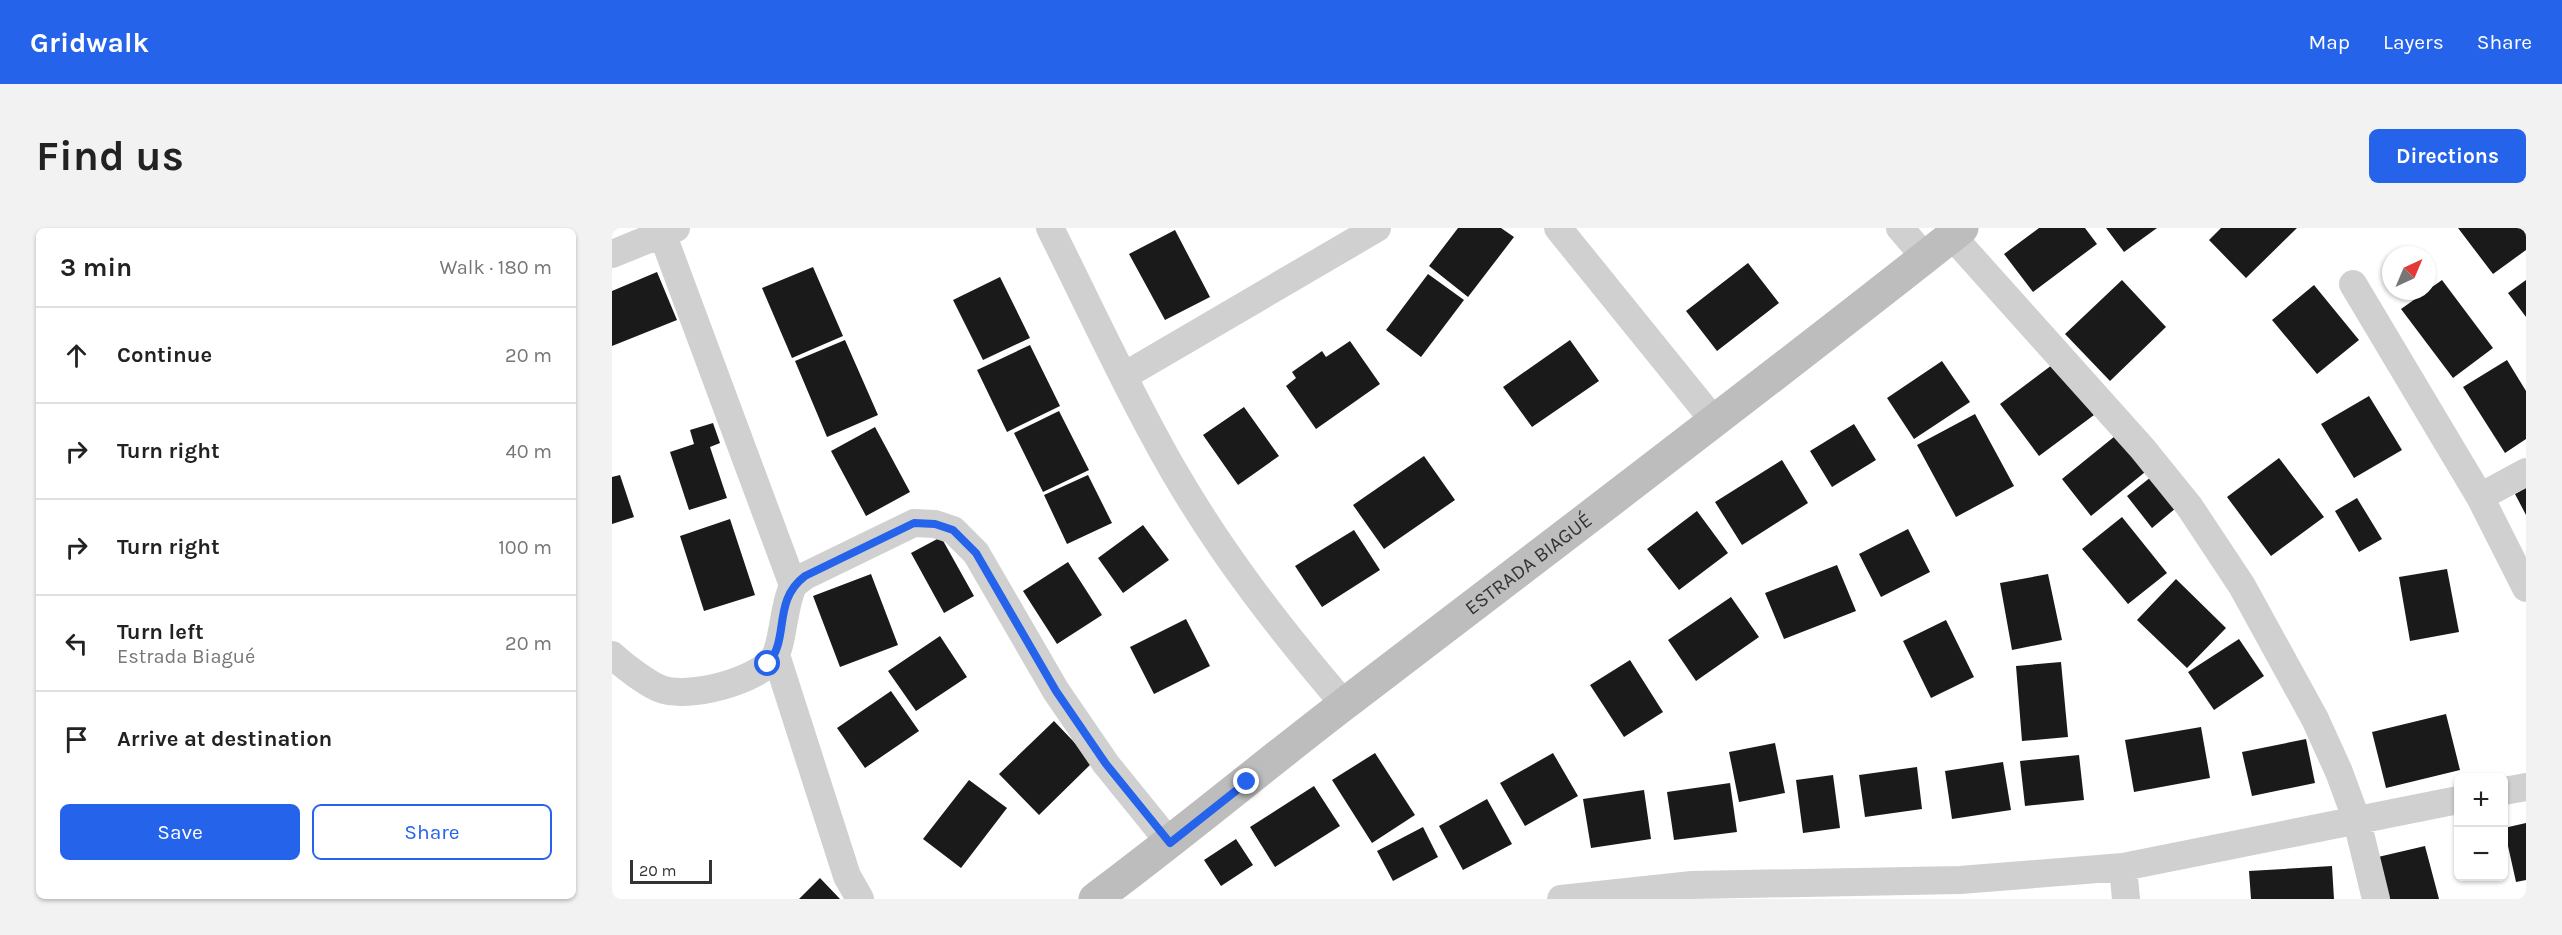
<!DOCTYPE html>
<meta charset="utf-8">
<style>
body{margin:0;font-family:Karla,sans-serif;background:#f2f2f2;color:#222}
.controls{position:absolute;right:18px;bottom:18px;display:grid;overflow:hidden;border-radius:9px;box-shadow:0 2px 4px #0004}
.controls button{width:54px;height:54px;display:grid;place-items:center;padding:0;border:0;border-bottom:2px solid #e0e0e0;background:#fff;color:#222;font:30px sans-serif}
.compass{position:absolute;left:1770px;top:18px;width:54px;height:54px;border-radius:50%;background:#fff;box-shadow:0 2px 4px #0004;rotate:44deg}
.scale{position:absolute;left:18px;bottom:15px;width:82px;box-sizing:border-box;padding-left:6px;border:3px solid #333;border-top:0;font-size:16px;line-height:21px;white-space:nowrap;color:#333;-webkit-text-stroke:4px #fff;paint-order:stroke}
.stop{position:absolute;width:18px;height:18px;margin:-14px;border:4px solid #2563eb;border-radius:50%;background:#fff}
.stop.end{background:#2563eb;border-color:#fff;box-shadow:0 2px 6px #0008}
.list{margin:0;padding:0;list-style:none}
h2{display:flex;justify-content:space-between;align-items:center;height:78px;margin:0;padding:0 24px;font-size:26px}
h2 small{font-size:20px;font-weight:400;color:#767676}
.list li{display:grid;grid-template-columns:39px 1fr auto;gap:18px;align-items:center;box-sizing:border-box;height:96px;padding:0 24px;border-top:2px solid #e0e0e0}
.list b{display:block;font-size:22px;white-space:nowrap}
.list p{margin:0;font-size:20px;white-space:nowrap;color:#767676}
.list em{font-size:20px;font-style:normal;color:#767676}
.actions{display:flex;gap:12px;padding:18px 24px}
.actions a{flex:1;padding:14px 0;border:2px solid #2563eb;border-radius:9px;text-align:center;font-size:21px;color:#2563eb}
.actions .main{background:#2563eb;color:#fff}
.icon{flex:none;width:33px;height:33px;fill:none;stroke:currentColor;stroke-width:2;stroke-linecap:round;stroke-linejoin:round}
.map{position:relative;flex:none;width:1914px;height:671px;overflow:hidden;border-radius:9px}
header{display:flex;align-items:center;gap:36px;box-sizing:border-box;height:84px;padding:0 30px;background:#2563eb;color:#fff}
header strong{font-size:28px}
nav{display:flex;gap:33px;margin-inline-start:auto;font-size:21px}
.intro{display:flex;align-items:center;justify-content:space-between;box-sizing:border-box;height:144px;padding:0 36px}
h1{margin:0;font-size:42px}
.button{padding:15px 27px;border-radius:9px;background:#2563eb;color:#fff;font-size:21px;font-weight:700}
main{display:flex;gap:36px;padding:0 36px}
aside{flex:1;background:#fff;border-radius:9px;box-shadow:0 2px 4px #0004}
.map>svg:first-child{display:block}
.building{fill:#1a1a1a}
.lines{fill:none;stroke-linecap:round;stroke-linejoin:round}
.street{stroke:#d0d0d0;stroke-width:28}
.secondary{stroke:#bdbdbd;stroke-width:33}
.route{stroke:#2563eb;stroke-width:8}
.labels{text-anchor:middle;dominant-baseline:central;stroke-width:6;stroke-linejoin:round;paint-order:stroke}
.street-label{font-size:20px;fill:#333;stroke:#fff}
</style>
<header>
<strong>Gridwalk</strong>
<nav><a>Map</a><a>Layers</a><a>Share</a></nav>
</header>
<div class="intro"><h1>Find us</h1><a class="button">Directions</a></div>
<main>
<aside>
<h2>3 min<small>Walk · 180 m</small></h2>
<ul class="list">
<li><svg class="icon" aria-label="ahead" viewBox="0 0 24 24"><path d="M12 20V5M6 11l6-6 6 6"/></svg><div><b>Continue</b></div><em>20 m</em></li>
<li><svg class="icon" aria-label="right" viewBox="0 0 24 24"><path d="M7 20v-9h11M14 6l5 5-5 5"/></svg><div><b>Turn right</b></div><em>40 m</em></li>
<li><svg class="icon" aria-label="right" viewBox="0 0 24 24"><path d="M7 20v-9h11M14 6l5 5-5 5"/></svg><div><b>Turn right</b></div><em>100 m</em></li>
<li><svg class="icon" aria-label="left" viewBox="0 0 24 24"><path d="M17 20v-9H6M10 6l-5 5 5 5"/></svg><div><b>Turn left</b><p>Estrada Biagué</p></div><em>20 m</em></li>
<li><svg class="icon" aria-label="arrive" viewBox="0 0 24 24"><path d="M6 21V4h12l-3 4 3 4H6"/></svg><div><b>Arrive at destination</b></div></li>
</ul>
<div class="actions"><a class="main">Save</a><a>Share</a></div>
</aside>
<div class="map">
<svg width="1914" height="671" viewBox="0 0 1914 671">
<rect width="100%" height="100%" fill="#fff"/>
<path class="building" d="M846,0H889L902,9L856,69L817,38Z
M1427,0H1473L1485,16L1421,64L1392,26Z
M1494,0H1545L1512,24Z
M1609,0H1685L1634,50L1597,12Z
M1846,0H1914V22L1881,46Z
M563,2L598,69L553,92L517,26Z
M1136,35L1167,75L1105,123L1074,83Z
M201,39L231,108L180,130L150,60Z
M45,44L65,92L0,118V63Z
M816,46L852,72L809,129L774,102Z
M388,49L418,110L371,132L341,72Z
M1510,52L1554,99L1498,153L1453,106Z
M1830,52L1881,120L1841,150L1789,81Z
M1914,52V89L1896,65Z
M1702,57L1747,112L1705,146L1660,92Z
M233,112L266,187L215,209L183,133Z
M958,112L987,153L920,199L891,159Z
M738,113L768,156L704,201L674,158L684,150L680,144L710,123L714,129Z
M418,117L448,178L395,204L365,142Z
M1895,132L1914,163V211L1893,225L1851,159Z
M1330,133L1358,174L1302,211L1275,170Z
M1444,134L1482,187L1427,228L1388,176Z
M1757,168L1790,222L1742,250L1709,196Z
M632,179L667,228L626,257L591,207Z
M447,183L477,242L431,264L402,205Z
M1363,186L1402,258L1344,289L1305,217Z
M101,195L108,215L98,219L115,270L77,282L58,224L82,216L78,202Z
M1242,196L1264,232L1220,259L1198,223Z
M263,199L298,264L254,288L219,223Z
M1508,204L1538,240L1479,288L1450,251Z
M812,228L843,272L772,321L741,277Z
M1667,230L1712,289L1659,328L1615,269Z
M1170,232L1196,275L1130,317L1103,274Z
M8,247L22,289L0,296V249Z
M476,247L500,295L455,316L432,267Z
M1539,249L1564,280L1540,300L1515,268Z
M1914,260V287L1903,266Z
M1745,270L1770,311L1747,324L1723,283Z
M1085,283L1116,325L1067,362L1035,321Z
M1510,289L1555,345L1516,376L1470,321Z
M118,291L143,367L92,383L68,308Z
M531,297L557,332L511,365L486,330Z
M1296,301L1318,344L1269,369L1247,326Z
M742,302L768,342L710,379L683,338Z
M329,309L362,368L332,385L299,325Z
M456,334L490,387L445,416L411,363Z
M1225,337L1244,383L1172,411L1153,365Z
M1835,341L1847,404L1798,413L1787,349Z
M259,346L286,417L228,439L201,368Z
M1436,346L1450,412L1400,422L1388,355Z
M1564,351L1614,400L1575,440L1525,392Z
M1119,369L1147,409L1084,453L1056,412Z
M574,391L598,438L542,466L518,419Z
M1334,392L1362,449L1319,470L1291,413Z
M328,408L355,449L304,483L276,443Z
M1627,411L1652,448L1602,482L1576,444Z
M1018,432L1051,484L1012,509L978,457Z
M1449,434L1456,509L1410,513L1404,438Z
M279,463L307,503L253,540L225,500Z
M1834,486L1848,542L1774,560L1760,504Z
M442,493L481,534L427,587L387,546Z
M1589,499L1598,550L1522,564L1513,512Z
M1694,511L1703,555L1640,568L1630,524Z
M1163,515L1173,565L1127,574L1117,524Z
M763,525L803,587L760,615L720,552Z
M941,525L966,568L913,598L888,555Z
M1467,527L1472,572L1413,578L1408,533Z
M1391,534L1399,582L1340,591L1333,543Z
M1305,539L1310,581L1253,589L1247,547Z
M1221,547L1228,600L1191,605L1184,552Z
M357,552L395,580L349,640L311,611Z
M1118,555L1125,604L1062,612L1055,564Z
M702,558L728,598L663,639L638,599Z
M1032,562L1039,611L979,620L971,571Z
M875,571L900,616L851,642L827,598Z
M1914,595V652L1904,654L1892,600Z
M811,599L826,629L781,653L765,623Z
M624,611L641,637L609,658L592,632Z
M1813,618L1827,671H1777L1766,629Z
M1720,638L1722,671H1639L1637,643Z
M208,650L228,671H187Z"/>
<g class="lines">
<path class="street" d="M438,0C478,80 516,163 560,240C610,327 668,401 732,476
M946,0L1103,194
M1288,0L1312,28
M50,5L181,357
M1340,8L1530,220L1577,278L1630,358L1703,491L1727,544L1745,593L1764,671
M0,26L64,0
M1741,56L1868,269L1914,360
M512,148L765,0
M1868,269L1914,244
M0,427C11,437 35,456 49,461C75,471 147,454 163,428C170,416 172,382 178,366L181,357L193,348L302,295L323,296L341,302L364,325L444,463L494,536L558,615
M164,427L235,648L248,671
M1892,563L1914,559
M1511,639L1514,671
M949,671L1080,657L1348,652L1511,639L1846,572"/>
<path class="secondary" id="s1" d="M483,671C569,607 650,539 735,474C940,317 1147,161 1350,0"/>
</g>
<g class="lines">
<path class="route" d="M156,436C178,410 160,373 193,348L302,295L323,296L341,302L364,325L444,463L494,536L558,615L635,554"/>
</g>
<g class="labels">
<g class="street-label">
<text stroke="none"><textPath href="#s1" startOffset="548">ESTRADA BIAGUÉ</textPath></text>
</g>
</g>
</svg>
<div class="controls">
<button>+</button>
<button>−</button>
</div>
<svg class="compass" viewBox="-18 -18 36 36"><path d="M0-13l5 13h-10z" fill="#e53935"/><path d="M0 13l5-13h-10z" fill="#767676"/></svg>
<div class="scale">20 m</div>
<div class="stop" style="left:156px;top:436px"></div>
<div class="stop end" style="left:635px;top:554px"></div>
</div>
</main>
